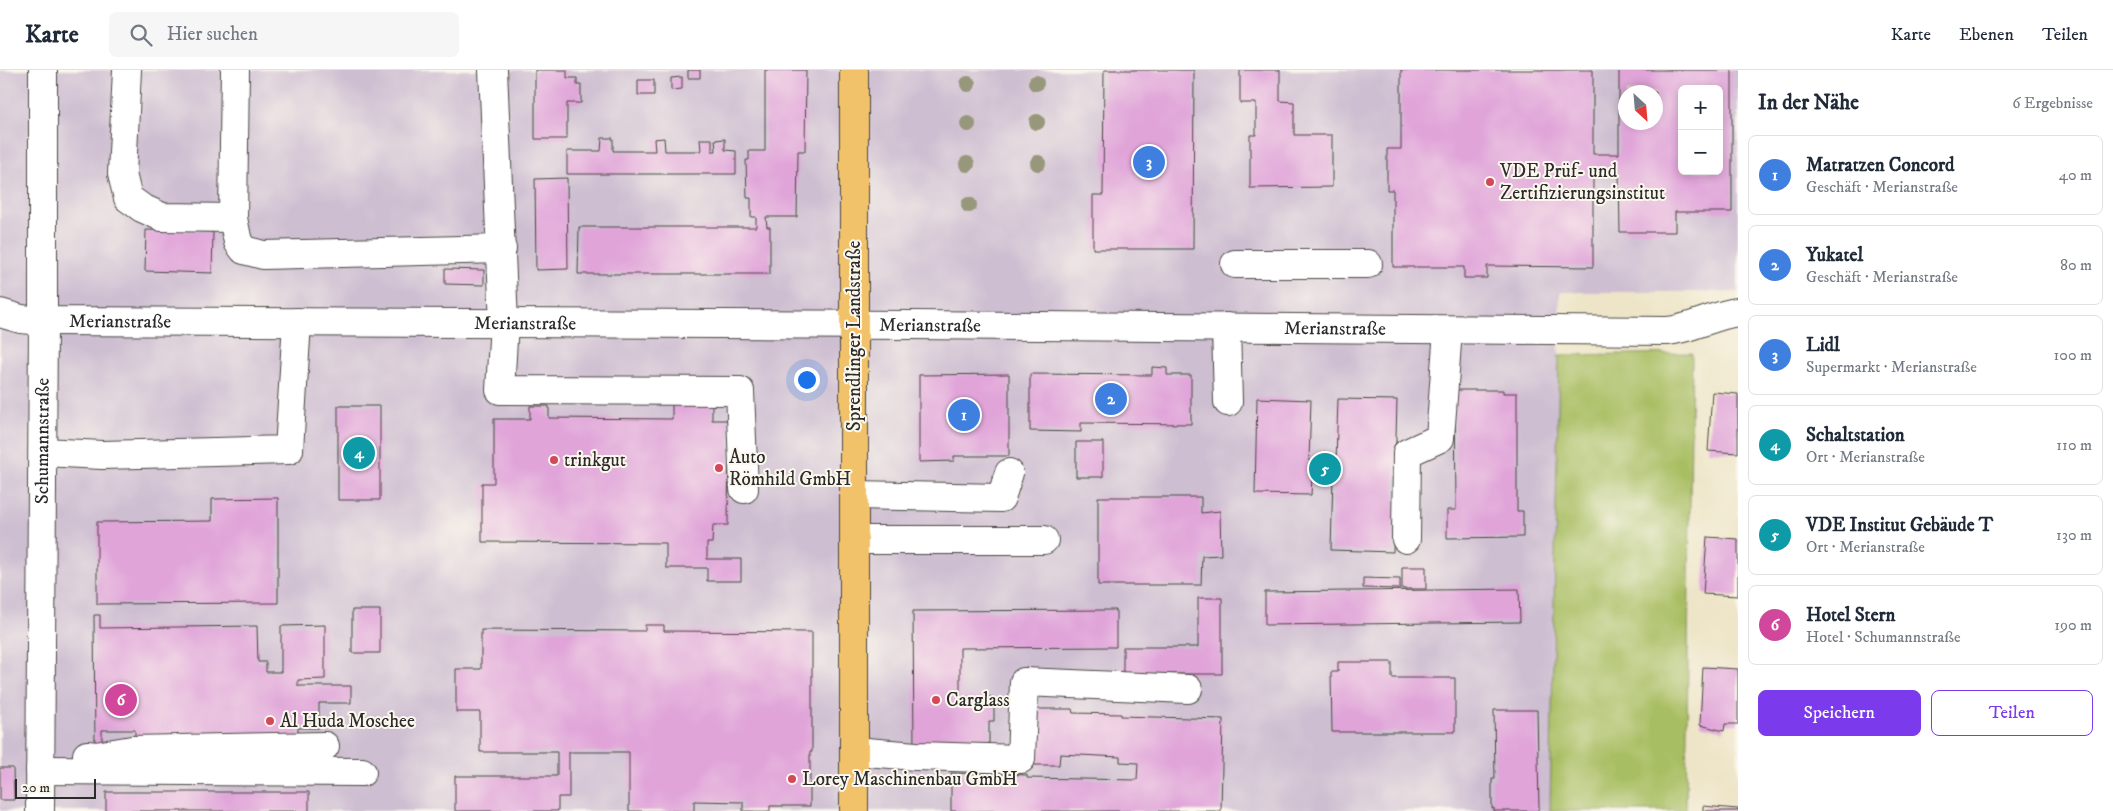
<!DOCTYPE html>
<html lang="de">
<meta charset="utf-8">
<style>
body{margin:0;font-family:"IM FELL DW Pica",serif;background:#f6f6f7;color:#1f2937}
.controls{position:absolute;right:15px;top:15px;display:grid;overflow:hidden;border-radius:8px;box-shadow:0 2px 8px #0003}
.controls button{width:45px;height:45px;display:grid;place-items:center;padding:0;border:0;border-bottom:1px solid #e0e1e3;background:#fff;color:#1f2937;font:25px sans-serif}
.compass{position:absolute;left:1618px;top:15px;width:45px;height:45px;border-radius:50%;background:#fff;box-shadow:0 2px 8px #0003;rotate:154deg}
.scale{position:absolute;left:15px;bottom:12px;width:81px;box-sizing:border-box;padding-left:5px;border:2px solid #2b2b2b;border-top:0;font-size:14px;line-height:18px;white-space:nowrap;color:#2b2b2b;-webkit-text-stroke:4px #fbf7ec;paint-order:stroke}
.you{position:absolute;left:806px;top:309px;width:18px;height:18px;margin:-12px;border:4px solid #fff;border-radius:50%;background:#1a73e8;box-shadow:0 0 0 8px #1a73e833}
.badge{display:grid;place-items:center;width:32px;height:32px;border-radius:50%;background:#7c3aed;color:#fff;font-size:16px;font-weight:700}
.pin{position:absolute;translate:-50% -50%;border:2px solid #fff;box-shadow:0 1px 5px #0006}
.list{margin:0;padding:0;list-style:none}
h2{display:flex;justify-content:space-between;align-items:center;height:65px;margin:0;padding:0 20px;font-size:21px}
h2 small{font-size:16px;font-weight:400;color:#747a83}
.list li{display:grid;grid-template-columns:32px 1fr auto;gap:15px;align-items:center;box-sizing:border-box;height:80px;margin:0 10px 10px;padding:0 10px;border:1px solid #e0e1e3;border-radius:8px}
.list b{display:block;font-size:19px;white-space:nowrap}
.list p{margin:0;font-size:16px;white-space:nowrap;color:#747a83}
.list em{font-size:16px;font-style:normal;color:#747a83}
.actions{display:flex;gap:10px;padding:15px 20px}
.actions a{flex:1;padding:11px 0;border:1px solid #7c3aed;border-radius:8px;text-align:center;font-size:18px;color:#7c3aed}
.actions .main{background:#7c3aed;color:#fff}
.icon{flex:none;width:28px;height:28px;fill:none;stroke:currentColor;stroke-width:2;stroke-linecap:round;stroke-linejoin:round}
.map{position:relative;flex:none;width:1738px;height:741px;overflow:hidden}
header{display:flex;align-items:center;gap:30px;box-sizing:border-box;height:70px;padding:0 25px;background:#fff;border-bottom:1px solid #e0e1e3}
header strong{font-size:24px}
nav{display:flex;gap:28px;margin-inline-start:auto;font-size:18px}
.search{width:350px;height:45px;background:#f6f6f7;display:flex;align-items:center;gap:12px;box-sizing:border-box;padding:0 18px;border-radius:8px;color:#747a83;font-size:19px}
main{display:flex}
aside{flex:1;background:#fff}
.map>svg:first-child{display:block}
.industrial{fill:#cebed1;fill-rule:evenodd}
.green{fill:#a8be62;stroke:#6a7446}
.building{fill:#e0a4d9;fill-rule:evenodd}
.lines{fill:none;stroke-linecap:round;stroke-linejoin:round}
.minor-casing{stroke:#484743;stroke-width:30}
.major-casing{stroke:#484743;stroke-width:30}
.minor{stroke:#fff;stroke-width:28}
.major{stroke:#f2c26a;stroke-width:28}
.tree{fill:#97977b}
.poi-dot{fill:#d1495b;stroke:#fbf7ec;stroke-width:2}
.labels{text-anchor:middle;dominant-baseline:central;stroke-width:4;stroke-linejoin:round;paint-order:stroke}
.poi-label{font-size:19px;fill:#2b2b2b;stroke:#fbf7ec;text-anchor:start}
.street-label{font-size:19px;fill:#2b2b2b;stroke:#fbf7ec}
</style>
<header>
<strong>Karte</strong>
<div class="search"><svg class="icon" aria-label="search" viewBox="0 0 24 24"><circle cx="10" cy="10" r="6"/><path d="M15 15l6 6"/></svg>Hier suchen</div>
<nav><a>Karte</a><a>Ebenen</a><a>Teilen</a></nav>
</header>
<main>
<div class="map">
<svg width="1738" height="741" viewBox="0 0 1738 741">
<rect width="100%" height="100%" fill="#fbf7ec"/>
<filter id="ink" filterUnits="userSpaceOnUse"><feTurbulence type="fractalNoise" baseFrequency=".02" numOctaves="2"/><feDisplacementMap in="SourceGraphic" scale="10" xChannelSelector="R" yChannelSelector="G"/><feConvolveMatrix kernelMatrix="1 2 1 2 8 2 1 2 1" color-interpolation-filters="sRGB"/></filter>
<filter id="wash" filterUnits="userSpaceOnUse"><feTurbulence type="fractalNoise" baseFrequency=".0096" numOctaves="4" result="noise"/><feDisplacementMap in="SourceGraphic" scale="20" xChannelSelector="R" yChannelSelector="G"/><feGaussianBlur stdDeviation="1.12" result="paint"/><feColorMatrix in="noise" values="0 0 0 0 0 0 0 0 0 0 0 0 0 0 0 0 0 1.4 0 .05"/><feComposite in="paint" operator="in"/></filter>
<g filter="url(#wash)">
<rect width="100%" height="100%" fill="#eee5c8"/>
<path class="industrial" d="M0,0H1738V222H1560L1550,741H0ZM1682,19H1719V101H1682ZM1626,22H1656V52H1626Z"/>
<path class="green" d="M1692,283L1686,741H1550L1559,285Z"/>
<g id="blocks">
<path class="building" d="M535,0H567V8H577V15H581V33H567V69H535Z
M688,0H700V8H688Z
M765,0H806L805,81H798L797,147H766L767,157H770V204H578L579,157H756V147H751V128H747L746,90H749V81H765Z
M1104,0H1194L1193,179H1093V125H1103Z
M1240,0H1280V31L1294,32V65H1332V117L1250,118V65H1256V33H1240Z
M1401,0H1593V84H1619V0H1732V142H1675V162H1620L1619,103H1593V197L1487,196V208H1464V197H1393V120H1387V79H1401ZM1682,19H1719V101H1682ZM1626,22H1656V52H1626Z
M682,7V19L671,20V8Z
M638,10H654V25H638Z
M602,68H613V81H655L654,69L664,68L665,81H701L700,69H712V81H716L715,70L725,69V80L736,81V104H567V81H601Z
M567,108L568,199L536,200L535,109Z
M146,160L213,162L212,203L145,201Z
M445,199L484,200V215L445,214Z
M1152,297L1167,298V305H1191V354L1081,353V362L1030,361V304L1152,305Z
M1009,304V386H954V391L919,392V305Z
M1455,320H1503V323H1517V441H1523V467L1447,468V440H1456Z
M1712,322L1738,324V383L1708,381Z
M1257,328L1311,330L1309,391L1336,392L1338,329L1397,330L1393,482L1331,480L1333,406H1312L1311,425L1255,424Z
M672,332H712V350H729L728,455H713L712,473H707V489H741V511H707V498H666V473L482,472V413H494V349H530V336H549V348L672,349Z
M338,336H380V430H338Z
M1076,372H1103V407H1076Z
M1098,427H1201V443L1220,441L1221,485L1202,486L1201,515H1098Z
M278,428V533L97,534V452L212,451V429Z
M1707,467L1738,469V526L1703,524Z
M1402,497H1426V519H1402Z
M1363,508L1400,509V519L1363,518Z
M1519,519L1520,552L1265,555V522Z
M1198,528H1222V604H1123V577H1198Z
M352,540H380V583H352Z
M1116,540V577L960,578V627H994V651H989V673L961,679H914L913,541Z
M94,545H100V558L257,556L258,592H266V602H281V556L325,555V609L298,610V616H351V633H319V658H298V670L135,671V660H102V681H95Z
M645,555H664V561L812,562V682H810V736H770V741H743V732L694,731V741H629V682H569V727H558V741H455V706H557V682H480V642H456V599H481V560L645,561Z
M1338,592H1392V608H1455V662H1332L1331,602H1338Z
M1703,597L1738,599V654H1725L1724,661L1700,655Z
M1029,639H1072L1073,643L1121,644V646L1223,649L1221,741H951V703L1027,705V708L1137,710L1138,693L1120,692V687L1060,684L1059,695H1032Z
M1494,640H1537L1539,738L1537,741H1494V738L1492,739V709H1495Z
M0,698H13L14,730H0Z
M106,722H309V741H106Z
M1703,736L1738,739V741H1703Z"/>
</g>
</g>
<g filter="url(#ink)">
<use href="#blocks" fill-opacity="0" stroke="#484743" stroke-width="1"/>
<g class="lines">
<g class="minor-casing">
<g id="minor">
<path d="M127,0L122,104L128,128L142,138L162,147L233,148"/>
<path d="M235,0L233,148L238,172L244,180L263,185L502,179"/>
<path d="M493,0L504,253L500,320L740,321L744,419"/>
<path d="M1235,194H1368"/>
<path id="s1" d="M0,243L21,249L43,251L912,255L1667,261C1692,259 1713,245 1738,242"/>
<path d="M1226,257L1228,332"/>
<path d="M43,382L102,385L289,380L297,252"/>
<path d="M854,425L1001,428L1009,403"/>
<path d="M1406,469L1407,383L1440,368L1448,260"/>
<path d="M854,470H1044"/>
<path d="M854,681L916,686L1021,689L1024,612L1188,619"/>
<path d="M87,685L96,686L132,680L325,676"/>
<path d="M40,700L362,702"/>
<path id="s2" d="M40,741L43,251V0"/>
</g>
</g>
<g class="major-casing">
<path id="major" d="M854,0V741"/>
</g>
<use href="#minor" class="minor"/>
<use href="#major" class="major"/>
</g>
<g class="tree">
<circle cx="1036" cy="13" r="8"/>
<circle cx="968" cy="14" r="8"/>
<circle cx="1037" cy="52" r="8"/>
<circle cx="968" cy="54" r="8"/>
<circle cx="1038" cy="93" r="8"/>
<circle cx="967" cy="94" r="8"/>
<circle cx="969" cy="135" r="8"/>
</g>
</g>
<g class="poi-dot">
<circle cx="1490" cy="112" r="5"/>
<circle cx="554" cy="390" r="5"/>
<circle cx="719" cy="398" r="5"/>
<circle cx="936" cy="630" r="5"/>
<circle cx="270" cy="651" r="5"/>
<circle cx="792" cy="709" r="5"/>
</g>
<g class="labels">
<g class="poi-label">
<text x="1500" y="101">VDE Prüf- und<tspan x="1500" dy="22">Zertifizierungsinstitut</tspan></text>
<text x="729" y="387">Auto<tspan x="729" dy="22">Römhild GmbH</tspan></text>
<text x="564" y="390">trinkgut</text>
<text x="946" y="630">Carglass</text>
<text x="280" y="651">Al Huda Moschee</text>
<text x="802" y="709">Lorey Maschinenbau GmbH</text>
</g>
<g class="street-label">
<text stroke="none"><textPath href="#s1" startOffset="121">Merianstraße</textPath></text>
<text stroke="none"><textPath href="#s1" startOffset="526">Merianstraße</textPath></text>
<text stroke="none"><textPath href="#s1" startOffset="931">Merianstraße</textPath></text>
<text stroke="none"><textPath href="#s1" startOffset="1336">Merianstraße</textPath></text>
<text transform="translate(854 266) rotate(-90)">Sprendlinger Landstraße</text>
<text stroke="none"><textPath href="#s2" startOffset="370">Schumannstraße</textPath></text>
</g>
</g>
</svg>
<div class="controls">
<button>+</button>
<button>−</button>
</div>
<svg class="compass" viewBox="-18 -18 36 36"><path d="M0-13l5 13h-10z" fill="#e53935"/><path d="M0 13l5-13h-10z" fill="#747a83"/></svg>
<div class="scale">20 m</div>
<div class="you"></div>
<div class="pin badge" style="left:964px;top:345px;background:#3f7fe0">1</div>
<div class="pin badge" style="left:1111px;top:329px;background:#3f7fe0">2</div>
<div class="pin badge" style="left:1149px;top:92px;background:#3f7fe0">3</div>
<div class="pin badge" style="left:359px;top:383px;background:#0f9aa8">4</div>
<div class="pin badge" style="left:1325px;top:399px;background:#0f9aa8">5</div>
<div class="pin badge" style="left:121px;top:630px;background:#d1479c">6</div>
</div>
<aside>
<h2>In der Nähe<small>6 Ergebnisse</small></h2>
<ul class="list">
<li><span class="badge" style="background:#3f7fe0">1</span><div><b>Matratzen Concord</b><p>Geschäft · Merianstraße</p></div><em>40 m</em></li>
<li><span class="badge" style="background:#3f7fe0">2</span><div><b>Yukatel</b><p>Geschäft · Merianstraße</p></div><em>80 m</em></li>
<li><span class="badge" style="background:#3f7fe0">3</span><div><b>Lidl</b><p>Supermarkt · Merianstraße</p></div><em>100 m</em></li>
<li><span class="badge" style="background:#0f9aa8">4</span><div><b>Schaltstation</b><p>Ort · Merianstraße</p></div><em>110 m</em></li>
<li><span class="badge" style="background:#0f9aa8">5</span><div><b>VDE Institut Gebäude T</b><p>Ort · Merianstraße</p></div><em>130 m</em></li>
<li><span class="badge" style="background:#d1479c">6</span><div><b>Hotel Stern</b><p>Hotel · Schumannstraße</p></div><em>190 m</em></li>
</ul>
<div class="actions"><a class="main">Speichern</a><a>Teilen</a></div>
</aside>
</main>
